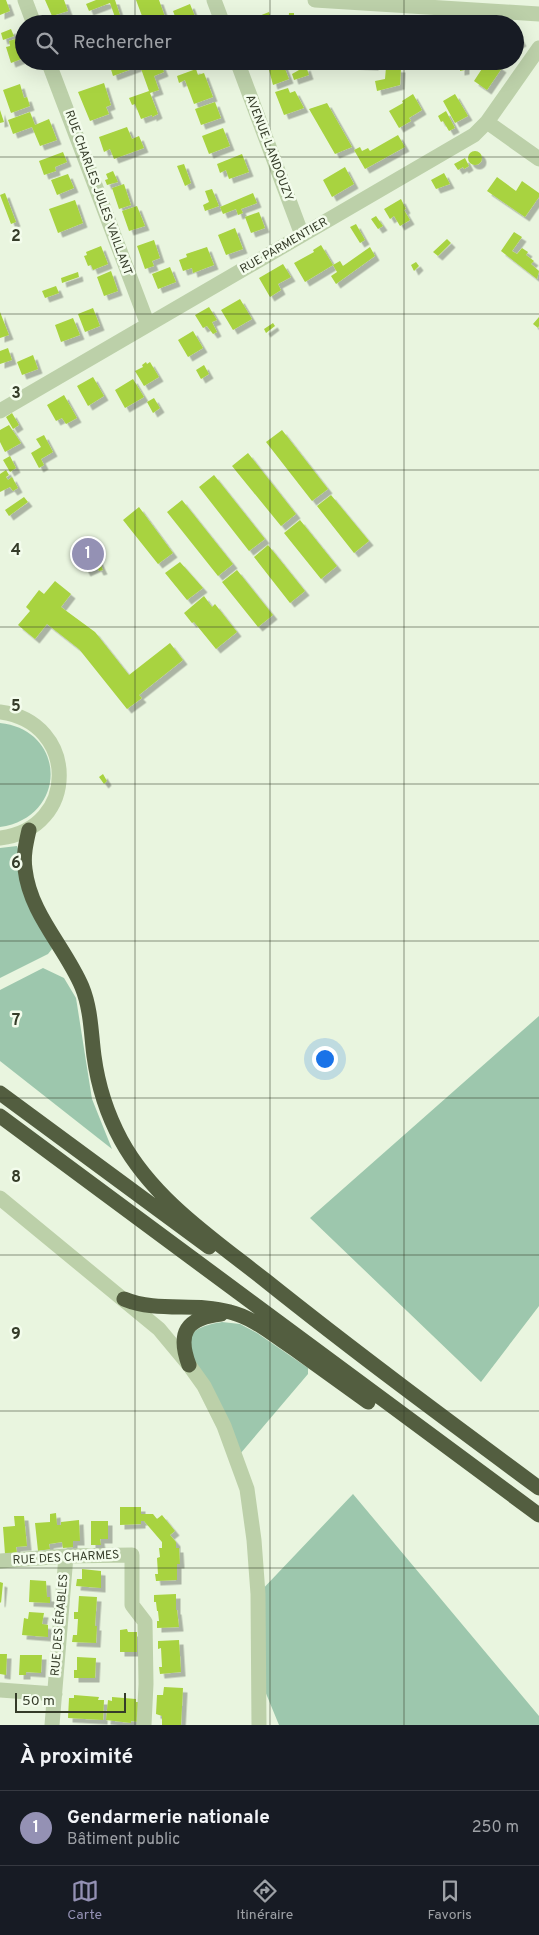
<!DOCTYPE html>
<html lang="fr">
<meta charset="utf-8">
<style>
body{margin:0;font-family:Overpass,sans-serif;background:#242831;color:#f1f3f6}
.scale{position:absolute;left:15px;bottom:12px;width:111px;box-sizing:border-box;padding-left:5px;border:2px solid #353c29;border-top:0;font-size:14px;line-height:18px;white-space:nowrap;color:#353c29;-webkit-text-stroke:4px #f3fcec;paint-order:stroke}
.you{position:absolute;left:324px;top:1058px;width:18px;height:18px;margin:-12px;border:4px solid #fff;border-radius:50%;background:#1a73e8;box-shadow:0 0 0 8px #1a73e833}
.badge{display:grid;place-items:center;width:32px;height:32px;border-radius:50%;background:#9491b4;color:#fff;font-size:16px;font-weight:700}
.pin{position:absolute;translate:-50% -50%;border:2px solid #fff;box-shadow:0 1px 5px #0006}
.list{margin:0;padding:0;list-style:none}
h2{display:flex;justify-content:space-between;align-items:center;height:65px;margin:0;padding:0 20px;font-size:21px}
h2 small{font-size:16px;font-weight:400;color:#9ea1a6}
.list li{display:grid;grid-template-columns:32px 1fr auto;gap:15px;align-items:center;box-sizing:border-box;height:75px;padding:0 20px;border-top:1px solid #363941}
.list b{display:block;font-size:19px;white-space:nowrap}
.list p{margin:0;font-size:16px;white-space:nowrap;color:#9ea1a6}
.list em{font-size:16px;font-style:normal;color:#9ea1a6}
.icon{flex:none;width:28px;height:28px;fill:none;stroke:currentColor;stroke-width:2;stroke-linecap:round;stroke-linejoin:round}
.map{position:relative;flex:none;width:539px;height:1725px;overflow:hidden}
.search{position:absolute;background:#171b24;box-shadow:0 5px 20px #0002;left:15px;right:15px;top:15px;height:55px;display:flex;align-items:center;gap:12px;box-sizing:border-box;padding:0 18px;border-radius:28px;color:#9ea1a6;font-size:19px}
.sheet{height:140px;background:#171b24}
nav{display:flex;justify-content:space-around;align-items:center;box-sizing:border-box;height:70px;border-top:1px solid #363941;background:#171b24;font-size:14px;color:#9ea1a6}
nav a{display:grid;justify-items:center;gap:2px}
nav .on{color:#9491b4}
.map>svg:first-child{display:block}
.green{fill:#9dc7ad}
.building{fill:#a8d340;filter:url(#shadow)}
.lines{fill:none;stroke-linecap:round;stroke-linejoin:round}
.minor{stroke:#bcd0a9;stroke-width:15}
.highway{stroke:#535e40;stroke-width:15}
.grid{fill:none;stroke:#353c29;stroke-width:1;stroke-opacity:0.55}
.labels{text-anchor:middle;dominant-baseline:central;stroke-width:5;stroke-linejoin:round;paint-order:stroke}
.street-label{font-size:12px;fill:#353c29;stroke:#f3fcec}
.grid-label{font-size:16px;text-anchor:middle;font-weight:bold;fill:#353c29;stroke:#f3fcec;stroke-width:5;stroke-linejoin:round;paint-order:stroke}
</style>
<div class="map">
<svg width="539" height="1725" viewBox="0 0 539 1725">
<defs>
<filter id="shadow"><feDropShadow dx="4.5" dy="4.5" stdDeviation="0" flood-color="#0004"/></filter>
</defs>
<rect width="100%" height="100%" fill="#e9f5df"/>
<path class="green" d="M0,723C67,730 68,817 0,827Z
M17,846L52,949L48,954L0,978V848Z
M43,968L64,978L76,998L92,1099L112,1149L0,1061V990Z
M539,1016V1306L481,1382L310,1218Z
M222,1322L240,1324L257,1333L308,1368V1374L240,1454L191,1353C191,1349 189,1344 190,1340C192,1327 211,1324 222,1322Z
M353,1494L539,1716V1725H279L258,1674V1594Z"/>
<path class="building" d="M0,0H6L10,11L0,15Z
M45,0H64L68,11L52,16Z
M96,0H115L121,18L116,20L110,3L89,11L86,4Z
M136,0H159L165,17L145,24Z
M190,4L196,19L188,24H172L171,21L176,19L173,11Z
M269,12L273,24H251L249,20Z
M289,13H294V17L317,18V20H325V24H288Z
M82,17L84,24H63Z
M381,20L388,21V24H381Z
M515,28L522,42L515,45Z
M11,29L14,36L3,40L1,33Z
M22,37L24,58L11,63L6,47L10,46L9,41Z
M115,61L117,63L153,61L154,65L160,62L164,72L154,76L159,90L150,93L158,114L152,117V115L141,119L135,104L132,105L129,98L149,91L140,66L113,76L109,63Z
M282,61L289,79L273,85L268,66Z
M355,61H375L374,66L355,65Z
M487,61H492L502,68L487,90L474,81Z
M460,64H465V70L460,71Z
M306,66L309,75L294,80L292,74Z
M386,67L401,68L400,85L377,91L375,81L385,79Z
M196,69L198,75L204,73L213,97L194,104L185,80L179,83L177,76Z
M104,83L111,105L106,107L109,114L90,121L78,92Z
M20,84L24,98L27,97L30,106L11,113L3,90Z
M288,88L290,93L295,91L304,108L284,115L275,92Z
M413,94L422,110L409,118L411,121L399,128L389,111L403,103L402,101Z
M455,94L468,116L455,123L443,101Z
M215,102L221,118L201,125L195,109Z
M327,103L352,147L335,154L309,109Z
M0,110L4,122L0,123Z
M446,111L455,128L449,131L443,121L441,122L438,116Z
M30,112L35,125L49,119L57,140L40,146L32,127L13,134L8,120Z
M127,127L132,139L139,136L144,148L114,159L110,149L104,152L99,137Z
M223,128L230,146L209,154L202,136Z
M398,135L405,147L365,169L354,150L360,147L362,151L368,148L370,151Z
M468 158a7 7 0 1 1 14 0a7 7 0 1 1-14 0Z
M63,152L67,162L55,167L56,171L44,175L39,161Z
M242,154L249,172L229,179L226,170L220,173L217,164Z
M465,158L469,166L464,169L463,167L458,170L454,164Z
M184,164L191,183L185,186L177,166Z
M345,167L354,184L332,197L323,180Z
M113,171L118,182L107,185L105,180L108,179L106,174Z
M444,173L450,184L436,189L431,180Z
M68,174L74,188L57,195L51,180Z
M497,177L516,191L522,181L539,193V197L525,217L487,191Z
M124,184L131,205L119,209L112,188Z
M212,189L219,206L205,211L203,205L209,202L205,191Z
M5,193L16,222L11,224L0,195Z
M253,193L257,203L241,209L243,213L238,215L236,209L223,214L220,207Z
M401,199L406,209L404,210L410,220L400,226L394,216L390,219L384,209Z
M75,200L83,223L58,233L49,209Z
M137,206L145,226L129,231L122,211Z
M259,212L265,228L251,233L245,217Z
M376,216L383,226L378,229L371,219Z
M356,224L365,240L360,243L350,227Z
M235,228L243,249L226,255L218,235Z
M514,232L522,237L512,251L517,254L522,248L528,252L526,255L534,261L531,264L539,271L537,279L501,251Z
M447,239L451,243L438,256L433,252Z
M154,240L160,258L152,261L154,266L145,269L137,246Z
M321,245L333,265L305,282L294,263L314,252L313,250Z
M101,246L108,264L93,270L91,265L88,266L84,256L87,255L86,252Z
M207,247L214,265L193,273L192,268L183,271L179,260L187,257L186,254Z
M370,247L375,256L336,284L331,276L337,272L333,265L340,261L343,266Z
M416,262L419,266L414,271L411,265Z
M283,264L291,277L278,284L281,290L270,297L259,278Z
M170,267L176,282L158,289L152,274Z
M111,271L118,291L104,296L97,277Z
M78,272L79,277L62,283L61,278Z
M56,286L59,293L45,298L42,291Z
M240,299L252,319L233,330L221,310Z
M209,307L217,320L212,322L217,332L213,334L207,326L203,328L195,315Z
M93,308L100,326L85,332L78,314Z
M0,312L9,335L0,338Z
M539,317V326L538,328L533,324Z
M73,318L80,335L61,342L55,325Z
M273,323L275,326L266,333L264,329Z
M193,331L203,348L188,357L178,340Z
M8,348L12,360L0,364V351Z
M33,355L38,369L22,375L17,362Z
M146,362L147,364L150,362L159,377L144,386L135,371L143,367L142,365Z
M204,365L209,374L201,379L196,370Z
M93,377L104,396L88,406L77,386Z
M133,379L144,397L125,408L115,390Z
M64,395L77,418L66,424L62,418L56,421L47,405Z
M154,398L160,408L153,413L147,402Z
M12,413L19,425L13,429L6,417Z
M9,425L21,443L5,452L0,442V430Z
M282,430L328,489L312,501L266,442Z
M44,435L53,452L41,459L44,465L39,468L31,453L41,447L36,439Z
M248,453L296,514L281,526L232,466Z
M10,456L16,468L10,472L3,460Z
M6,470L9,475L6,477L8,480L12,477L18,488L13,491L10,487L0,492V474Z
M214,475L265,539L249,551L199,487Z
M331,495L369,541L354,553L317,506Z
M24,497L28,502L9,516L5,510Z
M182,500L233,564L218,576L167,512Z
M139,507L173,553L158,564L123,520Z
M300,520L337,566L321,579L284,533Z
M268,545L305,591L290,603L254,557Z
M98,559L103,570L99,571L97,567L86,572L83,566Z
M180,562L203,588L187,600L165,573Z
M237,570L273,615L258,627L222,582Z
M55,581L71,594L61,607L95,632L129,675L170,643L183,660L139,695L142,698L127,709L79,649L47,624L35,639L18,625L30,611L26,607L39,590L44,594Z
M204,596L212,607L215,604L237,632L216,649L194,622L192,623L184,613Z
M103,774L107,781L104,784L99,777Z
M120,1507H141V1514H153L157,1519L162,1515L175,1531L170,1535L176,1542V1548H179L180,1564H177V1580L156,1581L155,1574H158L157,1558L160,1557L159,1548H162V1542L144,1521H141V1524L120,1525Z
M56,1513L57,1525H61V1522L79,1520L80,1541H73V1547L63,1548L62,1542L49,1544L50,1549L38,1551L35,1523L50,1522V1514Z
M14,1516H24L27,1546L16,1547L17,1553L5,1554L3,1527L15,1526Z
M91,1521H108V1539H100L101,1545H91Z
M82,1569L101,1571V1588L76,1586L77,1579H82Z
M30,1580L46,1581L47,1597H50V1603L29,1602Z
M0,1582L3,1583L1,1603L0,1602Z
M176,1594V1610H177L179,1627L157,1628V1621H159L158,1611H157L156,1602H154V1595Z
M79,1596L97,1597L95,1626H97L96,1643L72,1642L73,1635H77L78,1619H74V1612H78Z
M29,1612L44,1613L42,1624L48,1625V1637L22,1635L24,1618L28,1619Z
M127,1629L128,1632H137V1652H120V1630Z
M179,1640L181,1672L160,1674L159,1667H162L161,1648L158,1649V1641Z
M0,1654H7L6,1675L0,1674Z
M20,1655H42L41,1673L26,1672V1675H19Z
M77,1657L96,1658L95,1678H74V1670H77Z
M164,1687L183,1688L181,1725H162V1716L156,1714L157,1695H163Z
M74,1695L99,1697L98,1700H104L103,1720L68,1718L69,1698H74Z
M112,1697L136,1699V1702H140L139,1722L131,1721V1723L106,1720L108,1700L112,1701Z"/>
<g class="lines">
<path class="minor" d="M25,0L34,24
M214,0L223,24
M315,0L539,14
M48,61L148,325
M237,61L302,235
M487,122L539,159
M0,411L474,135L487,122L539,48
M0,712C79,722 79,829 0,838
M0,1198L159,1329L189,1365L204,1386L224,1426L247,1489L254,1540L258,1594L259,1725
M0,1561L66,1556L132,1555V1605L145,1622L146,1684L144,1725
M0,1690L55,1694
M52,1725L66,1556"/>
<path class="highway" d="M29,830C26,843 23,856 25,869C30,914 65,947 82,987C91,1009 91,1033 94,1056C98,1086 107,1114 121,1140C153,1199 213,1239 265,1280C355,1352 447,1420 539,1488
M0,1093L209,1247
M0,1116L539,1515
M124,1299C158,1313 195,1302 230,1312C254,1318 273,1335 293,1348C318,1366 343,1384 368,1402
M189,1365C177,1333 186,1318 221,1314"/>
</g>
<path class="grid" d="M135,0V24M270,0V24M404,0V24M135,61V1725M270,61V1725M404,61V1725M0,157H539M0,314H539M0,470H539M0,627H539M0,784H539M0,941H539M0,1098H539M0,1255H539M0,1411H539M0,1568H539"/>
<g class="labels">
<g class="street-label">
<text transform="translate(269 148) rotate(69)">AVENUE LANDOUZY</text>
<text transform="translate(98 193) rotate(70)">RUE CHARLES JULES VAILLANT</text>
<text transform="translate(284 246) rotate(-30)">RUE PARMENTIER</text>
<text transform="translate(66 1558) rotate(-3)">RUE DES CHARMES</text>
<text transform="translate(60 1625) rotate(-85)">RUE DES ÉRABLES</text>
</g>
</g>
<g class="grid-label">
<text x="16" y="241">2</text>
<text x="16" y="398">3</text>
<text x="16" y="555">4</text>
<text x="16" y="711">5</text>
<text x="16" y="868">6</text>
<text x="16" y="1025">7</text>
<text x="16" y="1182">8</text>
<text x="16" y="1339">9</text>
</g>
</svg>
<div class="scale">50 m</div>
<div class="you"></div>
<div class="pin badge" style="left:88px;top:554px">1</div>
<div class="search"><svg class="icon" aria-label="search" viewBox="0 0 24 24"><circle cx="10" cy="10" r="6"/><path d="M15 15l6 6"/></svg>Rechercher</div>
</div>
<section class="sheet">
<h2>À proximité<small></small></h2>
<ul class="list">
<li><span class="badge">1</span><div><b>Gendarmerie nationale</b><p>Bâtiment public</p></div><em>250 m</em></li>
</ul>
</section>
<nav>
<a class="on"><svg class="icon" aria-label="map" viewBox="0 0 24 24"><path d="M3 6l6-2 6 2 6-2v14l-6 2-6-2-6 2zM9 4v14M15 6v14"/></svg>Carte</a>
<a><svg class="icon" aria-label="directions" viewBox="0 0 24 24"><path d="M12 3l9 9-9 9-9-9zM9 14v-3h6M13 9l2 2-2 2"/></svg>Itinéraire</a>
<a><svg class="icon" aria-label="saved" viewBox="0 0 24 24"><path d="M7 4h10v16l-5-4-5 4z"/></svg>Favoris</a>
</nav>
